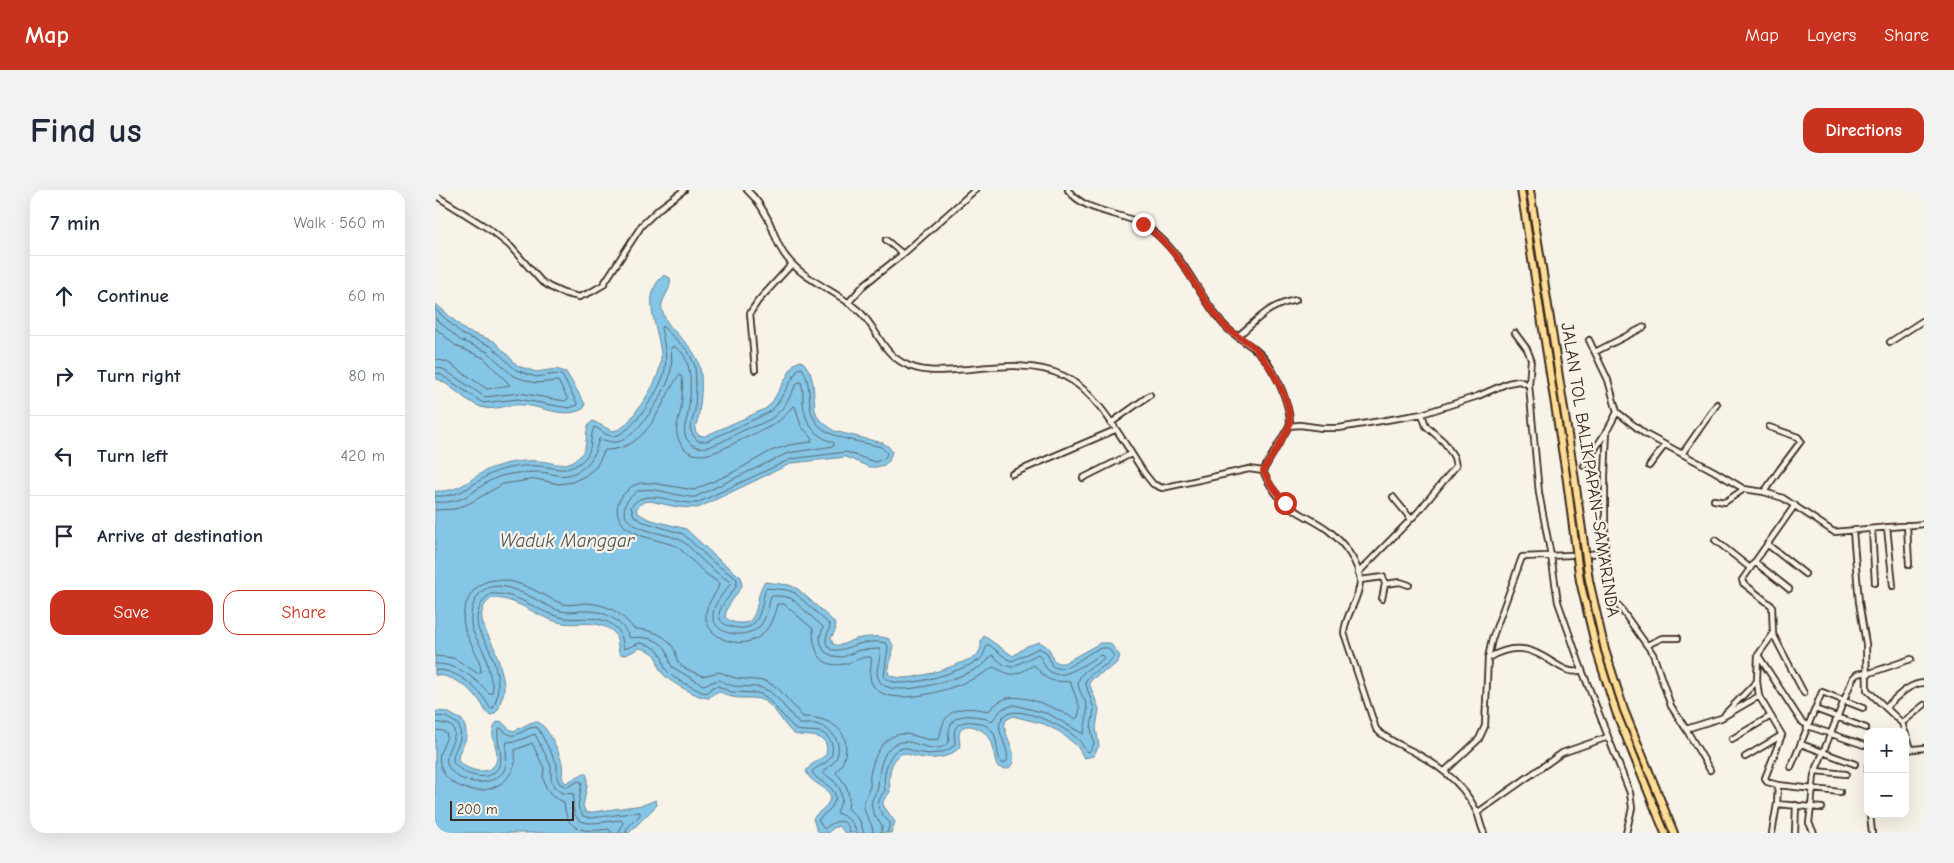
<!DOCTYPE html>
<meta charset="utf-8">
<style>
body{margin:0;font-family:"Comic Neue",sans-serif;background:#f2f2f3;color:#1f2937}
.controls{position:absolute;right:15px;bottom:15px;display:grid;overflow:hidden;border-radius:10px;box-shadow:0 5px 20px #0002}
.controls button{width:45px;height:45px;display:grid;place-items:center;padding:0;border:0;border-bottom:1px solid #e0e1e3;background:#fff;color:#1f2937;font:25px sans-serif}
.scale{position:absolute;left:15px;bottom:12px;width:124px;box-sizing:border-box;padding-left:5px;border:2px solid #3b2a1e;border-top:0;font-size:14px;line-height:18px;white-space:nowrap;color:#3b2a1e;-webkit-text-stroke:4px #f7f3e8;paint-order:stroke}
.stop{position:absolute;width:15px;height:15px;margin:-11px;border:4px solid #c8321e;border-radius:50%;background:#fff}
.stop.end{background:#c8321e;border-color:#fff;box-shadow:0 1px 5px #0008}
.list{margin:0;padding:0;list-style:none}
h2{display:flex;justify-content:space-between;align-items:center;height:65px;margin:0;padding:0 20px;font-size:21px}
h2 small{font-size:16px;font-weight:400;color:#747a83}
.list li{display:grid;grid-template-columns:32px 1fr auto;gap:15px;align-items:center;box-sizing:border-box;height:80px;padding:0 20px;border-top:1px solid #e0e1e3}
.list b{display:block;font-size:19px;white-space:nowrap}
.list em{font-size:16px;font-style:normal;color:#747a83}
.actions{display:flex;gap:10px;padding:15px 20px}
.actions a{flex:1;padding:11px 0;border:1px solid #c8321e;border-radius:15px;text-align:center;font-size:18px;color:#c8321e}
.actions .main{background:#c8321e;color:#fff}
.icon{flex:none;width:28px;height:28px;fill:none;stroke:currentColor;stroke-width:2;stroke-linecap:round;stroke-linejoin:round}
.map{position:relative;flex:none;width:1489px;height:643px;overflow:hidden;border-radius:15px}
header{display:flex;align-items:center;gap:30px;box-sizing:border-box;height:70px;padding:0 25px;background:#c8321e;color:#fff}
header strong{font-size:24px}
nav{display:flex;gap:28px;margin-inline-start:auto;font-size:18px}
.intro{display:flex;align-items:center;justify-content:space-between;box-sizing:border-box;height:120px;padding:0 30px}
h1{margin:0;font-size:35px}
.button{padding:12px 22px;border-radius:15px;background:#c8321e;color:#fff;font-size:18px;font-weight:700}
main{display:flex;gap:30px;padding:0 30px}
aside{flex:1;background:#fff;border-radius:15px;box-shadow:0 5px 20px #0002}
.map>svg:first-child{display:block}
.water{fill:#85c5e6;stroke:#678796}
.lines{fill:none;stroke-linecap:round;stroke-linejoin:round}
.shore{stroke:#59686e;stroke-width:1}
.minor-casing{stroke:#3b2a1e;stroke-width:8}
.highway-casing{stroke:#3b2a1e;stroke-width:10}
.minor{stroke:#f7f3e8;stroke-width:4.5}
.highway{stroke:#fedd96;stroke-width:6}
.route{stroke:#c8321e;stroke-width:6}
.labels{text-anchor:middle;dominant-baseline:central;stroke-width:4.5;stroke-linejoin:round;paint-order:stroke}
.street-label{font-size:18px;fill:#3b2a1e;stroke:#f7f3e8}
.water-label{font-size:19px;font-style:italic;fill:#51585a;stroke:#f7f3e8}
</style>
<header>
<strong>Map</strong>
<nav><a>Map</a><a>Layers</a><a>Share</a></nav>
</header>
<div class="intro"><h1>Find us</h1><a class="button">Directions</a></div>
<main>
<aside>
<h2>7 min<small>Walk · 560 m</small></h2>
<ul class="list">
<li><svg class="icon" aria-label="ahead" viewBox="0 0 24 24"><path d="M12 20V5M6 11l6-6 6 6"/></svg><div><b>Continue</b></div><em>60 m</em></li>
<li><svg class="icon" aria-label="right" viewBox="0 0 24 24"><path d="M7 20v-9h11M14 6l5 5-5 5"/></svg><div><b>Turn right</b></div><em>80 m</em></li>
<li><svg class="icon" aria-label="left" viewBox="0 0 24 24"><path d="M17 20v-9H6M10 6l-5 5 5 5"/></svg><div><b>Turn left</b></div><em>420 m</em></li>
<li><svg class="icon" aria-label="arrive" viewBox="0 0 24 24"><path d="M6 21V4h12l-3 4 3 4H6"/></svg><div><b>Arrive at destination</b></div></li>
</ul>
<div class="actions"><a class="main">Save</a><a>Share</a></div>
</aside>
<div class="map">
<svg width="1489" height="643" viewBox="0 0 1489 643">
<rect width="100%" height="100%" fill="#f7f3e8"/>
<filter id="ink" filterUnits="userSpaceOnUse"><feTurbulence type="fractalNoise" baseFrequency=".02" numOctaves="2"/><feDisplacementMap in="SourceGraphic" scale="10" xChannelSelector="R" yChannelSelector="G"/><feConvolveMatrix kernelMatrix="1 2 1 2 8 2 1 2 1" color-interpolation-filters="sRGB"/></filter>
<g filter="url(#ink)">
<path class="water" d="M229,85L235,88C238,100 224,109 227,120C234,147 263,151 266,185C267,197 266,210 264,223C264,228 261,233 260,238C260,241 261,242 263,245L270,246L330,219L336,214L359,174L365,171L369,173L375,182L378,193L380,220L383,228L399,241L448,253L454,257L457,262L454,271L449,275L441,277H434L411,267L357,273L263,318L242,317L215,311L208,312L201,319L203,323L213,329L251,339L283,369L306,387L307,396L292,418L290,427C294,431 299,433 305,433C327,435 319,402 330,392L354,395L363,399L399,432L401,439L396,448L398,454C407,458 412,451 421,449C431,447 445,445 454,449L458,455L453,484C470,497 524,474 542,466L546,457V450L549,446L578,466L592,456L604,452C613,456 616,460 618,470L624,473H629L665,453H675L685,466C682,480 661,482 654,493L664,519L661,538L664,556L658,566L649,568L642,556L625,542L609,534L578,526L571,530C570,534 569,535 570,538C571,549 586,569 574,578C570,580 565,578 562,576C558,567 560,557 555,549C551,541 531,529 525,541C523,545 525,552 525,557C509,573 488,569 468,563C453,572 454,587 455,602L448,611V615L460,632L456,643H410L404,636L398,638L394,643H384L381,638L378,628L392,615L396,607C392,595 376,595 371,581L376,575L391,565C396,541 373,548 359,544C347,535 340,513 324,509C316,507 306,509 297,507C285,504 285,497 274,508C265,509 235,492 229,485C216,471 231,465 205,458L191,465L185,464C181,456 185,446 176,440C156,428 142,437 123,432C99,426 83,408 57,408C35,423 54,444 60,460C64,472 69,487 69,498C69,504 67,508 65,513C64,519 62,523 56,525L53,524C49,520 48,515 44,510C35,497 16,485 0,485V301C31,303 38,282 63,276C75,272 90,270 102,271C116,271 126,279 140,270C159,258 145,238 158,231L177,241C189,240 195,230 202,220C213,205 225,188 226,168C226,141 203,106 229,85Z
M0,113L31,141L59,151L83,176L101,182L121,179L131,182L150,214L149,218C132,230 106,216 88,215C75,213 59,222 46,217C29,211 16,194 0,188Z
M0,521L12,522L27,530C38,551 24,554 23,570C26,575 31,577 36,579C46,583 60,582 62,568C63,556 53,545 61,533L66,531L74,539L79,541L97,532H103C113,537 125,563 127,574C129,582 124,587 131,593L149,583L152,585V596L148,616L151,623L208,615L221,610L222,615L194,643H0Z"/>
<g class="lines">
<path class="shore" d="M0,119L28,145L56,156L81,180L101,187L121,184L127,185L143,215L134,218L83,209L48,213L5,184L0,183
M0,128L25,150L53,162L78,186L100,193L123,191L133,209L130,211L84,203L50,207L8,179L0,177
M0,138L21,156L49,168L75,195L52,199L12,172L0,169
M0,306C31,308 38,290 63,281C74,277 90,275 102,276C117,276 128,284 143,274C160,263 153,253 159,237C166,239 171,247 179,246C197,244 224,201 229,184C233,169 229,153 226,138L227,136L253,161L260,176L261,196L260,221L255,238L257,244L263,251H272L333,223L341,216L363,179L367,178C374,189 374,202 375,215C378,250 420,249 446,257L452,263L450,268L440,272L411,262L356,269L262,313C240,315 209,296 196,317L199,326L206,331L248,344L279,373L302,389C304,403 277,416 286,431C290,436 297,437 303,438C327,441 326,413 331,398L352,400L360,403L395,435C395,440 391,444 391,450C392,469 415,456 424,454C432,452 443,451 451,453L453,457L449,486C461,505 528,480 544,470C550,466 549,459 553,454L572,469L577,471L604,458L612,463L617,476C636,487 653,455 673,458L679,466C672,478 656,480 650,492L659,519L656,538L659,554L654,562L651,561C648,556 645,550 639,546C628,536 575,509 566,530C560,542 575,557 572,571L568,574C556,561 571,536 538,532C534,531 527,532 523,535C517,540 520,548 520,554C511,565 494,565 480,562C477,561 473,558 469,558C453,557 447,588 450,600C439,615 442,620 455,633L452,643
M0,312C35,315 39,295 66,286C77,283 90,282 101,282C119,282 127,291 145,280C158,272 160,262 164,249C171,250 176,253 183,252C202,247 230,204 235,185C237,177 237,167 236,158L238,156C260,165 256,203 253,223C252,230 248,237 250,245C260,272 292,248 307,241C320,235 334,233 344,222C352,214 357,202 362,193L366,192C368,198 368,205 368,212C370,233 378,245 399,253V256L353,263L260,307C244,308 218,295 203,301C198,304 192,310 190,315C182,342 235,342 247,351C255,356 260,364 267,370C275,378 285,385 294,391L295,394C289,403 278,414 278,425C278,447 313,449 325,436C332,427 333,417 336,406H345L356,408L388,437L385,447L386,455L390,462L398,466L408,467L424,460L445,459C447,469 437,483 446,493C461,510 533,487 549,474C552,472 554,468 557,465L569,475L577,477L603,464C608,469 608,476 614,481C628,493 652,471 666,465L669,467C664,476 650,477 645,487C639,498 650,506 652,517C653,520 650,541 648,544L614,524L579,515L567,519L557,531C536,523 510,520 514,552C500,567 480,549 466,552C446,556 444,582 443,597C442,604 434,609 437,618C438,625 443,630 447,635L446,643
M0,320L20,319L35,313L68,294L101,289L124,294L137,292L150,286L161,277L170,260C214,260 224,215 244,185L247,187C248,197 247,207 246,218C245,228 239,237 243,248C256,281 290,257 310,248C329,239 345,235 357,217L360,216L366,236L377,248L376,252L354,255L336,261L295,284L259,300L217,293H206L197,296L187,306L183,313L182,321L184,328L190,337L207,346L242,356L270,383L284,393C283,405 269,413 271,428C274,451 307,459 324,447C335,439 339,426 342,414H349L378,439C378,459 384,479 409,474C419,472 426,466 436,467C438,477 431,487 439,497C459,522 538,494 558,477C580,487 577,487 599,475C615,493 612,490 635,492L645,518L643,527L640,529C624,520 592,504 573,508C565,510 559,515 554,521C537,518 516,514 508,534C506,539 506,544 504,549C490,552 479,543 466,544C447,546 438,569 435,585C434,589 436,593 435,596C433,604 428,609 429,618C431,628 438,633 438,643
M0,466L19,468L42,483L46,482C45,457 20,443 31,414C44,380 75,388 101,401C110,405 119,411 128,414C136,416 144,413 151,413C172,414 187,423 199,439C215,439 233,445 240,461C241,464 241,469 243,472C247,479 261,483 268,486L284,482L300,488L330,491L343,498L368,527C393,527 418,539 409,569C408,574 404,578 401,583C412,594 416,603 413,618L425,631L429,643
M0,474C21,473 40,488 54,503H57L58,498C55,487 53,475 50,465C47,457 42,451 39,444C33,432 36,414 44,404C65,381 104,415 126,421C134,423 141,421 149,421C170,420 186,430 195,448C208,446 225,448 232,461C234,467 234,472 237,477L268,495L284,490L298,496L324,497L334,501L344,510L364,534C369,535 374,533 380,534C396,538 409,552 401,569C398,575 391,578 388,583L399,591L405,599L407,609L402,623C411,627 420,631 421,643
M0,480C23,479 45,499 55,518H58C68,498 61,473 52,455C50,450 46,446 44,441C39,428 44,410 56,404C83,402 100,421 125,427C144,432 164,422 181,438C188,444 187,452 189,459L205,453C215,455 226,458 228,471C229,475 229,478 233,482C241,491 256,496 267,502L271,503L278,497L283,496L296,502L323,503L331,507L361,540C374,543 389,537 396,552C398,557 398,563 395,568C391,575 381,576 377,582C384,594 398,593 401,608L396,618L383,630L389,639C398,632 412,624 415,643
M0,526L11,527L23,534C31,552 17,557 18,572C27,585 53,594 63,578C71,565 59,551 64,539L66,538C82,556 87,534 103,538L122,574V588L125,594L132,597L144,591L147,592L143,617L148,626L155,628L205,622V625L192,638L191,643
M0,532L15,535L19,539C22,552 9,560 12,573C18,594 55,599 68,582C75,572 69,563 72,552L82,551L100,544L116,576V589L119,597L127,603L139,604C133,643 159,632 186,630L188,633L184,643
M0,540L8,541L12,544C11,555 2,561 5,573C10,604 66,613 79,576C81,570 80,565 80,560L97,553L109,578L108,588L111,597L118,607L129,612C131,643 149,642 174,639L177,643"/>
<g class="minor-casing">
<path id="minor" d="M312,0C324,11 331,23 337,38C341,48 344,59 352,68C371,92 403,101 425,122C442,138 446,161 468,173C490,185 512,180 535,179C565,176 601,172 629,186C664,203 688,252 710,284L718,294L727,298L814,279L828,281
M633,0C652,25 690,21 715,39C749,64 762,104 789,135C802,150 823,156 834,175C844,190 854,214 855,232L854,236L828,281
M0,5L54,39L75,56L106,91L115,97L128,103L144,107L156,102L168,95L207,35L225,18L249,0
M451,50L468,64
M413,113L430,94L468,64L540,0
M1080,143L1092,159L1096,169L1094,195L1104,303L1116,366L1123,412L1147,480
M803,146C825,128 832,116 861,110
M1154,150L1173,190L1182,222L1210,244L1279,281L1309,299L1329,302L1348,308L1399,342L1489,334
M1455,152L1489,130
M1160,162L1209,137
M320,180L315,123L323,111L357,74
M1182,222L1172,241L1170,285V362L1176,405L1218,464L1236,516L1251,539L1286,528L1324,506
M676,233L715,205
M854,236L865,235L887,238H904L987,224L1043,206L1073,193L1084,191L1094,195
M1247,264L1282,214
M1149,276L1171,242
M1214,276L1230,255
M828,281C833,293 840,304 850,313C863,324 880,330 893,340C907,351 925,373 925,392C924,410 910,425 909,443L941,539C950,549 966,555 977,561C1004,575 1031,595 1043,625C1045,631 1046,637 1049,643
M577,284L680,240
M648,288L696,264
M1329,302L1345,279L1366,251L1363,247L1334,237
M958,307L976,329
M1279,310L1290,312L1309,299
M1472,335L1474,375
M1452,337L1458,396
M1437,339L1440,393
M1418,341L1424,412L1431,454L1432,500L1467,533L1470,542
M1280,350L1315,378
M1332,354L1370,384
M1156,364L1170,362
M1320,372L1354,399
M923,383L983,322L1021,276L1019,267L1009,252L991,236L987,224
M925,390L948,387L950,394L947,409
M950,394L965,392L974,395
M1338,444L1369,503
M1212,455L1227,448H1243
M1323,465L1366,531L1373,536L1429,555
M1053,468C1103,438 1121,491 1147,480L1195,603L1197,618L1191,643
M1432,484L1476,469
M1451,517C1461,508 1474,493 1489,493
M1380,519L1431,538
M1290,524L1322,491
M1467,533L1489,515
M1251,539L1275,580
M1470,542L1476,558
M1297,549L1336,526
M1366,554L1420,574
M1470,560L1489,558
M1310,567L1347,545
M1433,575V587
M1356,577L1387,502L1428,518
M1010,581L1044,549L1050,536L1053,468L1057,449L1087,367L1136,365
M1381,581L1411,584
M1343,595L1332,592L1330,588L1347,545L1324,506L1322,491L1323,465L1338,444L1337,416L1308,393L1307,390L1360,315
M1342,614L1343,595L1405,602
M1042,623L1127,563L1173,547
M1435,624L1437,643
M1337,643L1342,614L1376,617L1379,585L1418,488L1422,484L1432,482
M1360,643L1361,615
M1379,643L1374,633L1376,617L1387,618"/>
</g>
<g class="highway-casing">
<path id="highway" d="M1086,0L1132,291L1145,391L1162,462L1181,522L1230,643
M1095,0L1140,290L1154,390L1170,460L1189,520L1239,643"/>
</g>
<use href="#minor" class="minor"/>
<use href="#highway" class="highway"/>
</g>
</g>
<g class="lines" filter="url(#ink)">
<path class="route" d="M708,34C748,62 759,100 788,134C796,143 807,148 816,155C834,170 854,207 855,231C855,239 834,271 828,281L836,295L850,313"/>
</g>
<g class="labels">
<g class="street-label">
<text transform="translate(1155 280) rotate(81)">JALAN TOL BALIKPAPAN–SAMARINDA</text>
</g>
<g class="water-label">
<text x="132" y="351">Waduk Manggar</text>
</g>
</g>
</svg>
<div class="controls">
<button>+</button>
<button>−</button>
</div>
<div class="scale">200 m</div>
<div class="stop" style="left:850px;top:313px"></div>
<div class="stop end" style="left:708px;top:34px"></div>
</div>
</main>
